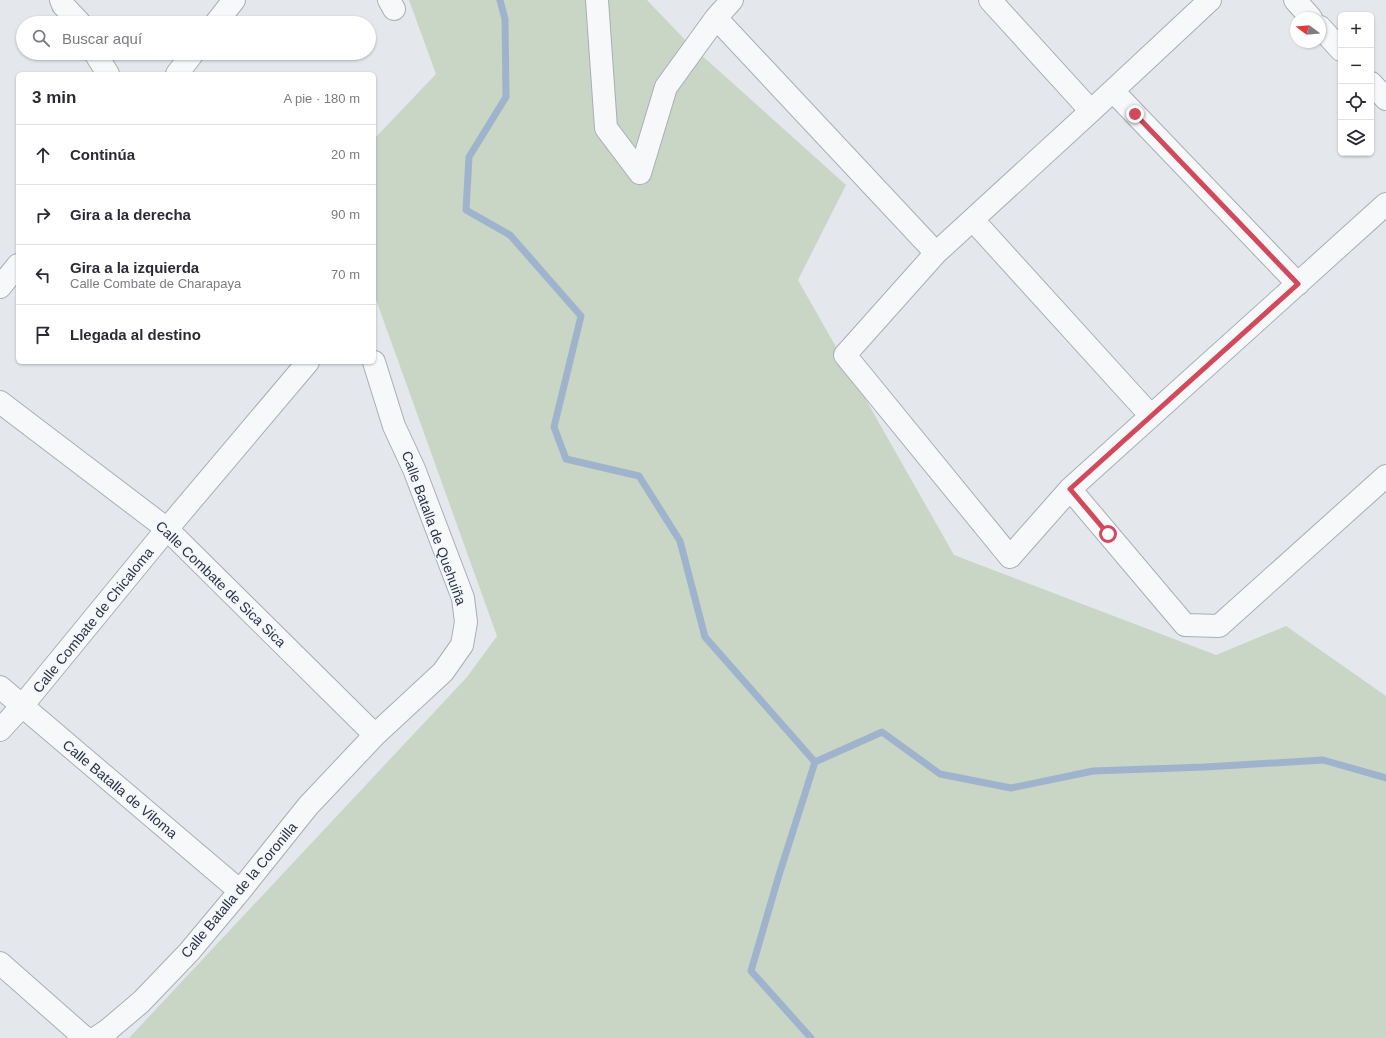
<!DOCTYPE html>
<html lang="es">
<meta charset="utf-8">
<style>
body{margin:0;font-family:Arial,sans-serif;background:#f2f2f3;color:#2b2b33}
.controls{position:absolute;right:12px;top:12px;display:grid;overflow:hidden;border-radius:6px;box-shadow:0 1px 3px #0004}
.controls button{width:36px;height:36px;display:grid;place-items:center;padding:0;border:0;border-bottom:1px solid #e1e1e2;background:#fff;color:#2b2b33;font:20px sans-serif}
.compass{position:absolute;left:1290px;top:12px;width:36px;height:36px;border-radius:50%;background:#fff;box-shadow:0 1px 3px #0004;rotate:286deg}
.stop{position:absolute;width:12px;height:12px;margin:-9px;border:3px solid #d1495b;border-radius:50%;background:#fff}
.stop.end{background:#d1495b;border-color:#fff;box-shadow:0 1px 4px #0008}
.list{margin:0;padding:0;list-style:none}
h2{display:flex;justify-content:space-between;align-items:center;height:52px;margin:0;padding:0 16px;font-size:17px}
h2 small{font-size:13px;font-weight:400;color:#7c7c81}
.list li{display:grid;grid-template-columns:26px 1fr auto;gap:12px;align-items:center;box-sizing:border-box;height:60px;padding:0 16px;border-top:1px solid #e1e1e2}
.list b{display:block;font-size:15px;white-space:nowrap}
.list p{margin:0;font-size:13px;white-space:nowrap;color:#7c7c81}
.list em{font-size:13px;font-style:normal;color:#7c7c81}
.icon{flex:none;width:22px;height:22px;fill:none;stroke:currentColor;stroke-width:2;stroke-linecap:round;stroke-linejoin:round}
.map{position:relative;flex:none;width:1386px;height:1038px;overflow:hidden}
.search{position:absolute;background:#fff;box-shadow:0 1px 3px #0004;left:16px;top:16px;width:360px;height:44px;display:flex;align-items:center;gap:10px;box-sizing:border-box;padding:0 14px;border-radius:22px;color:#7c7c81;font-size:15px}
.panel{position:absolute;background:#fff;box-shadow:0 1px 3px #0004;left:16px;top:72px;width:360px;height:292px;border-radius:6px}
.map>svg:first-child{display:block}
.green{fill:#c9d6c5}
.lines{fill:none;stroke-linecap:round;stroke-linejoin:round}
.stream{stroke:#9fb4cc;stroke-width:7}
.minor-casing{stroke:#a9aeb7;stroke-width:24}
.minor{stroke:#f7f8fa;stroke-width:22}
.route{stroke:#d1495b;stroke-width:5}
.labels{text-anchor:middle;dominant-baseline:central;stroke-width:3;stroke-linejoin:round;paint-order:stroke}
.street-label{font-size:14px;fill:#2b3445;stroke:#f4f6f9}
</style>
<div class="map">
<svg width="1386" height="1038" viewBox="0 0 1386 1038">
<rect width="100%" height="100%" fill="#e4e7ec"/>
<path class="green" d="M409,0H647L689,44L846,185L798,280L954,555L1216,655L1286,626L1386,696V1038H129L467,677L497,636L374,294V139L436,74Z"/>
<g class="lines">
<path class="stream" d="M500,0L505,19L506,97L469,157L466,210L510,235L581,316L554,427L566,459L639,476L680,541L705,637L815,762L779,875L751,971L811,1038
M815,762L882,732L940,774L1011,788L1093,771L1205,767L1323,760L1386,778"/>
<g class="minor-casing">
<path id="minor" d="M61,0L63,5L80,23
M389,0L394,9
M597,0L606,128L640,173
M990,0L1091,111
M1210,0L1091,111L936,253L845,355L1010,557L1070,489L1386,204
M1295,0L1311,18
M716,18L936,253
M216,23L234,0
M1320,27L1341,50
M95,53L108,74
M177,74L193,53
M1371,83L1386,99
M1113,91L1298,284
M640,173L666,87L716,18L732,0
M973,220L1151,416
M0,287L18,265
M0,402L167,529L375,735
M1070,489L1185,625L1219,626L1386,476
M0,687L240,891
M0,730L22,706L167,529L308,362
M0,963L85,1038
M96,1038L108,1030L141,1002L189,952L240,891L308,806L375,735L443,672L462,645L466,622L463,598L414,469L394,426L374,362"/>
</g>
<use href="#minor" class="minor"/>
</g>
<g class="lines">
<path class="route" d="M1108,534L1070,489L1298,284L1135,114"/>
</g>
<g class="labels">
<g class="street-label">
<text transform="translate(434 528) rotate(70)">Calle Batalla de Quehuiña</text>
<text transform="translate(221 584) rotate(44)">Calle Combate de Sica Sica</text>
<text transform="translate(93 620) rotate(-51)">Calle Combate de Chicaloma</text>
<text transform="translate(120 789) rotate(40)">Calle Batalla de Viloma</text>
<text transform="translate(239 890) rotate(-50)">Calle Batalla de la Coronilla</text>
</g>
</g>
</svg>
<div class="controls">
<button>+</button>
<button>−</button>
<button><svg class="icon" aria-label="locate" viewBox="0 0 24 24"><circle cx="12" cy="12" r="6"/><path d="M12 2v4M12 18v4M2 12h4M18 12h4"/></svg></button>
<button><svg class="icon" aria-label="layers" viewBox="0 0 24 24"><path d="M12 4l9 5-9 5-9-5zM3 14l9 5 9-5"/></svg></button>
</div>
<svg class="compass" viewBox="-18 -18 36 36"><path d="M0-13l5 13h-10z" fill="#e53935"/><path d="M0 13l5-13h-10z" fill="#7c7c81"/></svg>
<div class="stop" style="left:1108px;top:534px"></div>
<div class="stop end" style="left:1135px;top:114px"></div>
<div class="search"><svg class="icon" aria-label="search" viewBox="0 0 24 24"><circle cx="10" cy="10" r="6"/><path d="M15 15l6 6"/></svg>Buscar aquí</div>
<section class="panel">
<h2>3 min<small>A pie · 180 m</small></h2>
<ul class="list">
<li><svg class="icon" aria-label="ahead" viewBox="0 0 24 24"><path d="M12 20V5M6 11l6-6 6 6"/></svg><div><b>Continúa</b></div><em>20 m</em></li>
<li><svg class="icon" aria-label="right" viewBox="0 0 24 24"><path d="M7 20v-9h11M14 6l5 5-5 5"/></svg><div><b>Gira a la derecha</b></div><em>90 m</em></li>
<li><svg class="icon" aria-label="left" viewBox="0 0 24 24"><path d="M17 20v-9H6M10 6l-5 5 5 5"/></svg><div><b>Gira a la izquierda</b><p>Calle Combate de Charapaya</p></div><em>70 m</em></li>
<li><svg class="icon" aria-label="arrive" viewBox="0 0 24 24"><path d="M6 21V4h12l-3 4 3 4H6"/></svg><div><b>Llegada al destino</b></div></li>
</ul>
</section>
</div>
